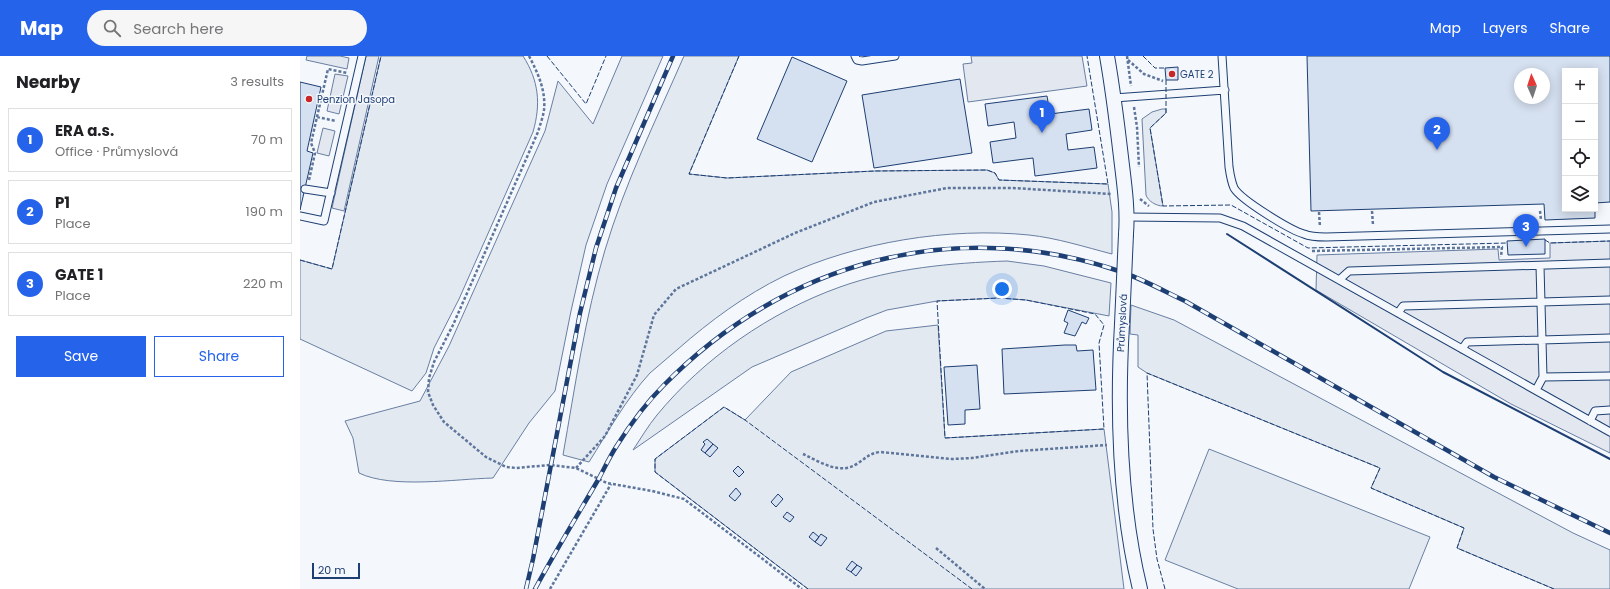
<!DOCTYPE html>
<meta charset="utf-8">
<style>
body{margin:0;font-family:Poppins,sans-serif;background:#f6f6f6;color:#202124}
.controls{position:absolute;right:12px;top:12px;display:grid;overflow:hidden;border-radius:0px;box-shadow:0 2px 10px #0003}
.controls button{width:36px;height:36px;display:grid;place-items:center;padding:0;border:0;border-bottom:1px solid #e0e0e0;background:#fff;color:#202124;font:20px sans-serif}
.compass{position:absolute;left:1214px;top:12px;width:36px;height:36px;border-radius:50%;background:#fff;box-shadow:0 2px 10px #0003;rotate:357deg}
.scale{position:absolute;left:12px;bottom:10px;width:48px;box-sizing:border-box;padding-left:4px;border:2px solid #1d3f73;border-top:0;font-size:11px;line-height:14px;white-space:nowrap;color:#1d3f73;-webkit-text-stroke:3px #f4f7fb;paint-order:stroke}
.you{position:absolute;left:702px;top:233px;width:14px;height:14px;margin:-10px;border:3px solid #fff;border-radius:50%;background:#1a73e8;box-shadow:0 0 0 6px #1a73e833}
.badge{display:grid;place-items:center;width:26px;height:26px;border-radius:50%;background:#2563eb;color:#fff;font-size:13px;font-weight:700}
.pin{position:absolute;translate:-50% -33px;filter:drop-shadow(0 1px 2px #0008)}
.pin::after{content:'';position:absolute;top:21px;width:14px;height:12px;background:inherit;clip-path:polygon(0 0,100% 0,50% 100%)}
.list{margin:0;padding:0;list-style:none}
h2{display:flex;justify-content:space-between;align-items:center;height:52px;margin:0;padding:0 16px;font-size:17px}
h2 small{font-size:13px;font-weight:400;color:#757577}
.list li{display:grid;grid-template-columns:26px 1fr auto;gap:12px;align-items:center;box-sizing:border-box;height:64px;margin:0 8px 8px;padding:0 8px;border:1px solid #e0e0e0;border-radius:0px}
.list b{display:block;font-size:15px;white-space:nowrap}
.list p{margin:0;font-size:13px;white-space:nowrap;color:#757577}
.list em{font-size:13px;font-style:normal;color:#757577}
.actions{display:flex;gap:8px;padding:12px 16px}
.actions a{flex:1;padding:9px 0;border:1px solid #2563eb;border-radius:0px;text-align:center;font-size:14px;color:#2563eb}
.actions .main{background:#2563eb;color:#fff}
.icon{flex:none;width:22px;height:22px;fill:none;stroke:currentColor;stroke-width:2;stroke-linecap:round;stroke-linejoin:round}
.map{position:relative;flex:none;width:1310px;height:533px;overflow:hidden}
header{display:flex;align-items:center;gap:24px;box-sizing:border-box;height:56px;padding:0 20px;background:#2563eb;color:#fff}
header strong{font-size:19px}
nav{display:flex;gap:22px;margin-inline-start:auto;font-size:14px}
.search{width:280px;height:36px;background:#f6f6f6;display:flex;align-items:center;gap:10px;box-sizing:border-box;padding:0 14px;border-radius:22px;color:#757577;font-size:15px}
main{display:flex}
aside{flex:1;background:#fff}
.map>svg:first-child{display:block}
.green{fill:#e3e9f0;stroke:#687fa3}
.parking{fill:#e3e8f0;stroke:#687fa3}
.building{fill:#d5e0f0;stroke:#1d3f73;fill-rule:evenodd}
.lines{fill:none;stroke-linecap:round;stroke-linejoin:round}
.service-casing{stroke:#1d3f73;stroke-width:9}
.minor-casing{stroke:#1d3f73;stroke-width:16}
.path{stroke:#5e769c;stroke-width:2.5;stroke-dasharray:3 2;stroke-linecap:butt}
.service{stroke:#f4f7fb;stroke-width:7}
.minor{stroke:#f4f7fb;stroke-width:14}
.rail-casing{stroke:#1d3f73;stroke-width:4.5}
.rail{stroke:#f4f7fb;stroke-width:3;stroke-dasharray:9;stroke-linecap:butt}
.minor-bridge-casing{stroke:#1d3f73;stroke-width:16;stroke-linecap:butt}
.minor-bridge{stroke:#f4f7fb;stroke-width:14}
.fence{stroke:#1d3f73;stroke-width:1;stroke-dasharray:5 2;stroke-linecap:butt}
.wall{stroke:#1d3f73;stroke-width:2}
.poi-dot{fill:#c62828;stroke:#f4f7fb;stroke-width:1.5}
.labels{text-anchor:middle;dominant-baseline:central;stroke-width:3;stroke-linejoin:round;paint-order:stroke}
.poi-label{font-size:10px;fill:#1d3f73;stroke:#f4f7fb;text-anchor:start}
.street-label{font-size:10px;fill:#1d3f73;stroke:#f4f7fb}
</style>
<header>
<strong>Map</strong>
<div class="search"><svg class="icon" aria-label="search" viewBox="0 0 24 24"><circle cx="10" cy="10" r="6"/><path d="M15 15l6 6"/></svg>Search here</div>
<nav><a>Map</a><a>Layers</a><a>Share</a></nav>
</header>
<main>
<aside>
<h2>Nearby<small>3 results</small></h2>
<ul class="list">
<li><span class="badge">1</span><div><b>ERA a.s.</b><p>Office · Průmyslová</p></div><em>70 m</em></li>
<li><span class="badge">2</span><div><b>P1</b><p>Place</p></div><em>190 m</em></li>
<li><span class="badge">3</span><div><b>GATE 1</b><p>Place</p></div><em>220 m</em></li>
</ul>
<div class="actions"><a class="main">Save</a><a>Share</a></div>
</aside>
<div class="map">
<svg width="1310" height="533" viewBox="0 0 1310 533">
<rect width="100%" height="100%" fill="#f4f7fb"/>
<path class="green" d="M81,0H223C239,25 241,48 233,76L159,243L134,292L126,317L112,335L0,283V204L32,213Z
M322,0H363L307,128L286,189L271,255L255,335L229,367L193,422C155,423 92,433 59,417L53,382L45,365L120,345L149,290L245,75L258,25L293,68Z
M384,0H439L389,118L427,122L575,115L687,114L695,117L699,124L808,128L812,156V198C785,191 757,182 729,179C649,171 557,186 484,220C445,239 410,265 378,293C369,301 359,309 350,317C326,343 308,376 289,406L263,399C275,331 285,261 305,194C325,127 356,64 384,0Z
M862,53H866V57L850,72L863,150C856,150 848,145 846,139L842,63L852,56Z
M707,205L744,210L811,227L809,260L726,244L699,242L637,245L587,254L566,262L452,311L333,394C341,382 348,370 357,359C404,302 470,256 540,231C593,212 651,207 707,205Z
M831,249L874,264L1273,477L1310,494V533H1254L1157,492L1164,472L1071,432L1080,412L847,317L838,311V279L830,278Z
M638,269L645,382L804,373L824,533H508L355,416V403L424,351L445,364L491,316L586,275Z
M909,393L1130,481L1109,533H938L865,504Z"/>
<path class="parking" d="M7,0H40L49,2L47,13L6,4Z
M66,0H79L44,155L32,152Z
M671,0H782L787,30L668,46L663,8L672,7Z
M35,18L48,20L39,58L27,55Z
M23,72L35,75L29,100L17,97Z
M1310,185V397L1211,348L1016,234L1017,199L1198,193L1199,204L1250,202V187Z"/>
<path class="building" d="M1007,0H1310V146L1295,147V15H1265V153H1295V162L1245,164L1244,148L1011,155ZM1220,18H1244V42H1220Z
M492,1L547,25L512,106L457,83Z
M878,11V24H866L865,12Z
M660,23L672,97L574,112L562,39Z
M0,26L21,31L7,95L13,97L0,154Z
M747,40L750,58L789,53L792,74L766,78L768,94L794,91L797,112L735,120L733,102L693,107L690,86L716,82L714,66L688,70L685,48Z
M1245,183V198L1208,199L1207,185Z
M768,254L789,262L786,268L782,266L775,280L764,277L768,267L764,265Z
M765,289H776L777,295L793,294L796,334L704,338L702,293Z
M677,309L680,353L665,354V368L648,369L644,311Z
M407,383L413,388L405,397L401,394L405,388L403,386Z
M413,388L418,392L410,401L405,397Z
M438,410L444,416L439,421L433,415Z
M436,432L441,438L435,445L429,440Z
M478,438L483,443L476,451L471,446Z
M487,456L494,461L490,466L483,461Z
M513,476L519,481L515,486L509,481Z
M521,478L527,482L521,490L515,486Z
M552,505L557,509L551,516L546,513Z
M557,509L562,512L556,520L551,516Z"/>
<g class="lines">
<g class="service-casing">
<path id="service" d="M555,0L557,4L562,5L595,0
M922,0L929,111C930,118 931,125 934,132C941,144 990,174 1004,178C1011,181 1018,181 1026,181L1310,173
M814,42L925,34
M5,133L31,137
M0,160L24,165L62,0
M827,161L920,162L943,170L1310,376
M1240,210L1243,321
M1039,224L1049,215L1310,207
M1098,257L1103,250L1310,244
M1162,293L1167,286L1310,282
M1236,334L1243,321L1310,320
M1290,365L1295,355L1310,354"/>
</g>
<g class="minor-casing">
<path id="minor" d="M807,0C813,34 817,67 821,101C824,127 828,152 826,178
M822,268C817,356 819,447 840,533"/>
</g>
<path class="path" d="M229,0C238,17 246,35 244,54C243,61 240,69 238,76L153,269L134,306L129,322L128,336L133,349L144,366L186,401L206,411L216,412L250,409L276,412L307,427L352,435L384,443L502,533
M827,0L831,30
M828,4L844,18L863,25
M834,51L837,71L839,111
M17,61L36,65
M9,124L15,97L11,87L28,13L47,17
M840,143L849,150
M1072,155L1073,169
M1240,155L1241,164
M1019,156L1020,171
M1012,195L1202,191L1201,201
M503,398C520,406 541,420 558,407C566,402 570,397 580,396L652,403L672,402L719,395L807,389
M276,412L305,380L337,319L354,259L376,233L495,177L574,146L647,132H713L811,138
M636,492L685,533
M250,533L311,428"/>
<use href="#service" class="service"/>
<use href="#minor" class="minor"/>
<g class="rail-casing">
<path id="rail" d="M226,533L233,503L280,257L296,192L316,132L373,0
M235,533C255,496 277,460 298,424C304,413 309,402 316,391C328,372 347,346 363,330C485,205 656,159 822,216C844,224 864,235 885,245L1194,421L1310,477"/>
</g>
<use href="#rail" class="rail"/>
<g class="minor-bridge-casing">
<path id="minor-bridge" d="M822,268L826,178"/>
</g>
<use href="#minor-bridge" class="minor-bridge"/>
<path class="fence" d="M247,0L286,48L306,0
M439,0L389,118L427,122L575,115L687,114L695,117L699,124L808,128L787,0
M843,0L855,12H866
M866,24V57L850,72L863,150L931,149L1008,192L1207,187
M1245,184L1250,187L1310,185
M0,204L32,213L81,0
M699,242L726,244L795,258L804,269L799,287L804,373L645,382L637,245Z
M508,533L355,416V403L424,351L445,364L672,533
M865,533L857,503L853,473L847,317L1080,412L1071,432L1164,472L1157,492L1254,533"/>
<path class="wall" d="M927,178L1143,316L1310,403"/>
</g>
<g class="poi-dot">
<circle cx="872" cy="18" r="4"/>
<circle cx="9" cy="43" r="4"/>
</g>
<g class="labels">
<g class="poi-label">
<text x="880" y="18">GATE 2</text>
<text x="17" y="43">Penzion Jasopa</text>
</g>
<g class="street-label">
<text transform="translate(822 267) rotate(-87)">Průmyslová</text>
</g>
</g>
</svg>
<div class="controls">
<button>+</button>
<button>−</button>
<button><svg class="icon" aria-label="locate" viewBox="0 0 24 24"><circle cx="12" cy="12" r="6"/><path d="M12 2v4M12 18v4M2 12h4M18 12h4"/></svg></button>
<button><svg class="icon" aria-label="layers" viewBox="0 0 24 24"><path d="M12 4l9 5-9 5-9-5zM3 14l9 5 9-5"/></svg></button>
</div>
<svg class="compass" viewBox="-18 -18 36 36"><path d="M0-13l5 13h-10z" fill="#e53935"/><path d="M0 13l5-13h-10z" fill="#757577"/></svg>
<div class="scale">20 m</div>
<div class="you"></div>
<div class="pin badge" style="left:742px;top:77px">1</div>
<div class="pin badge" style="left:1137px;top:94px">2</div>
<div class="pin badge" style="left:1226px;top:191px">3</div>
</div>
</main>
